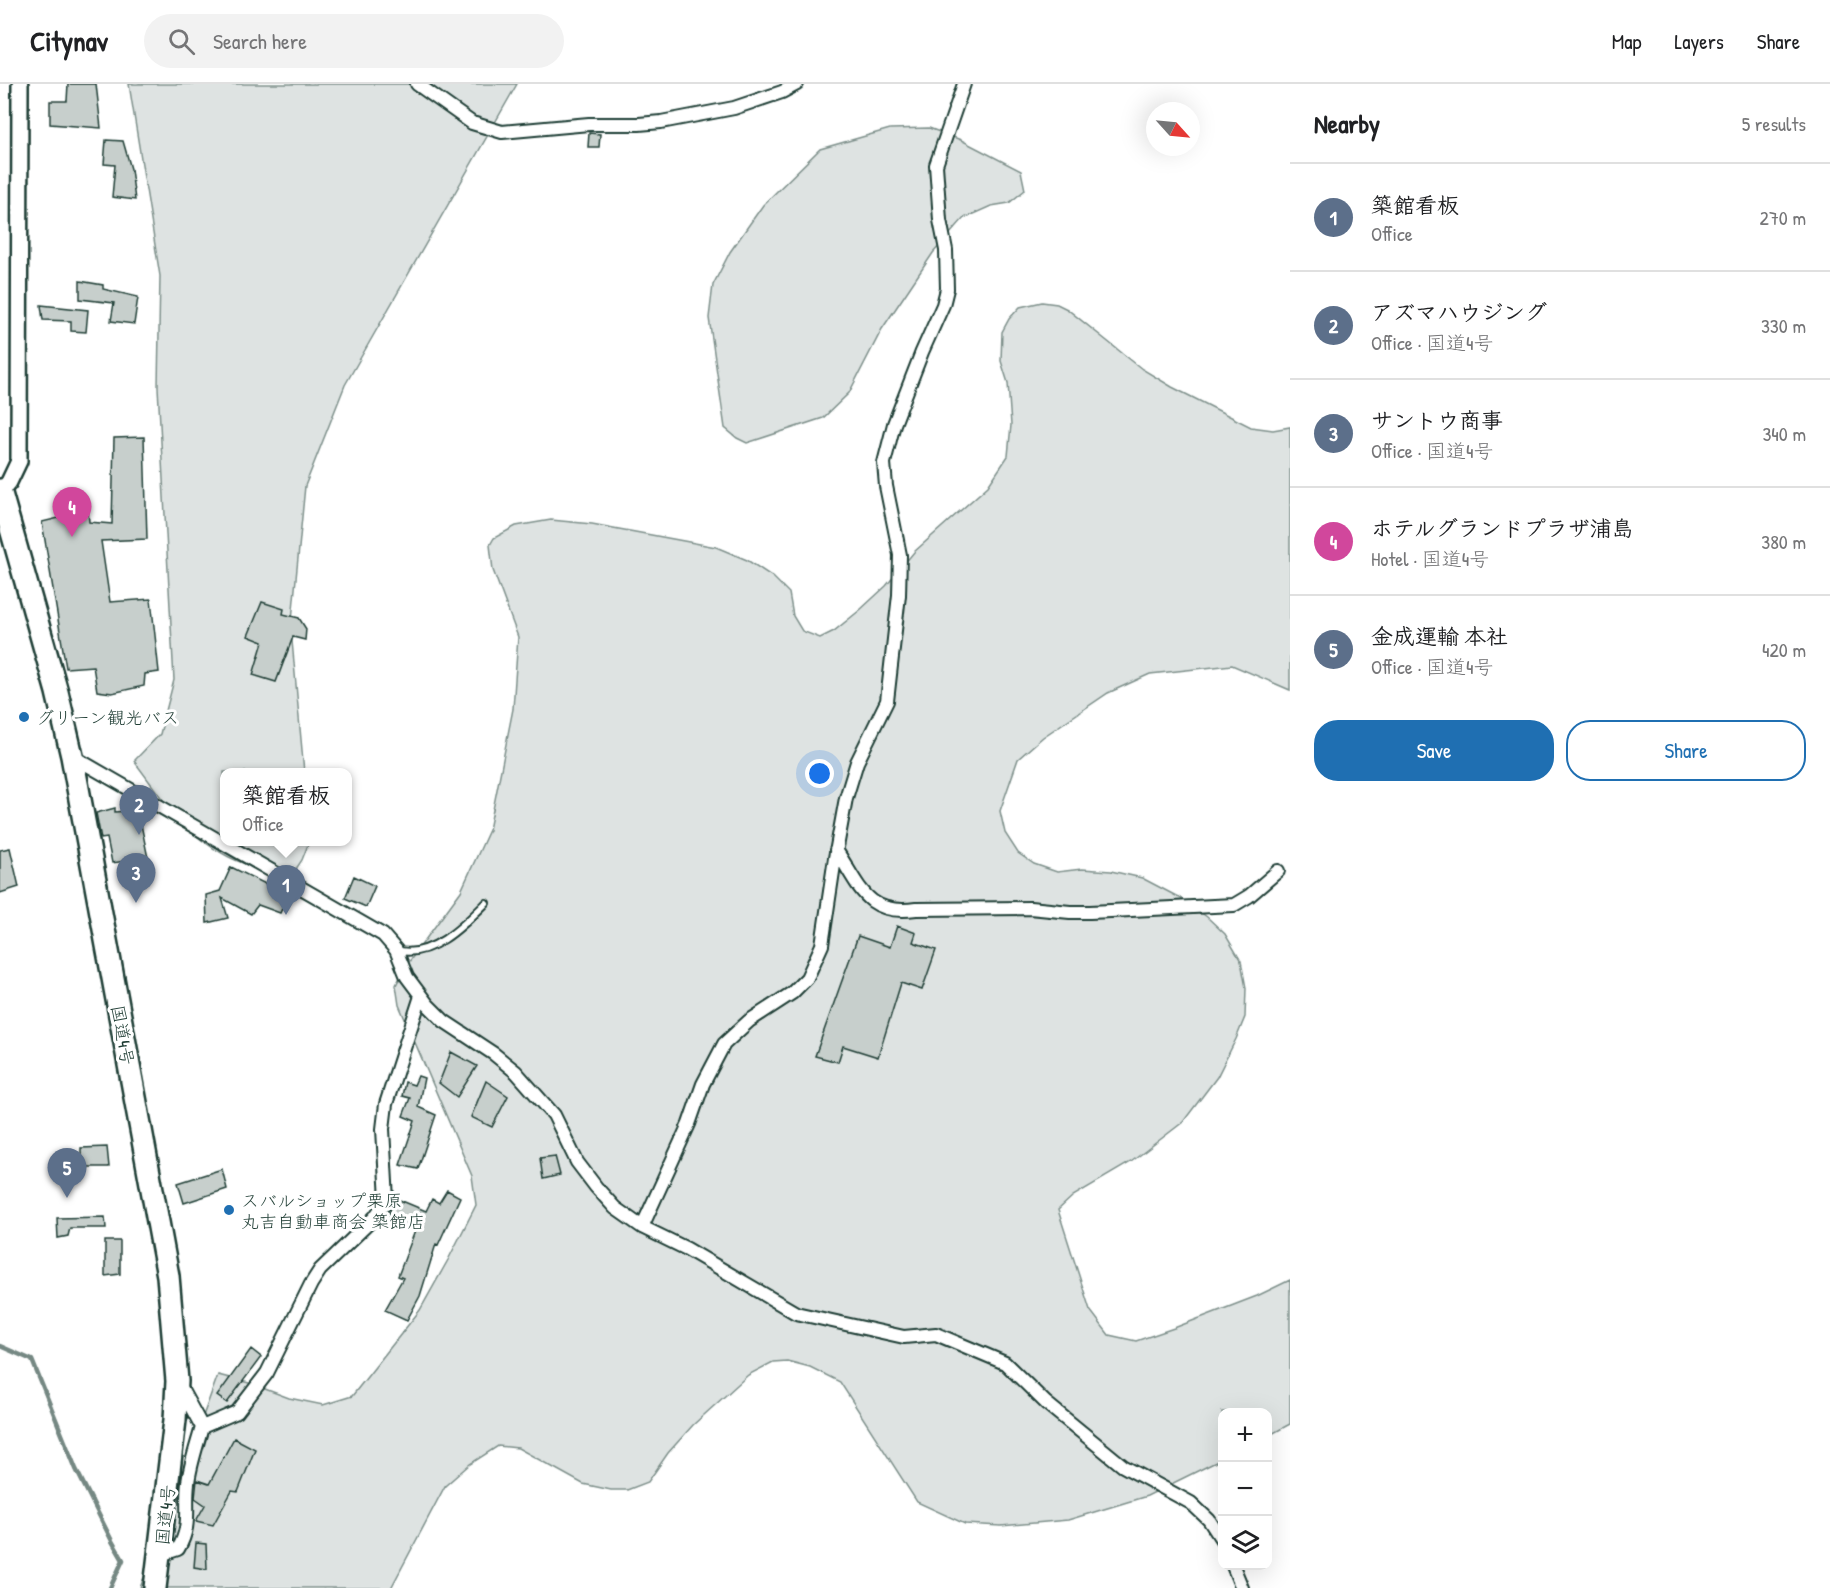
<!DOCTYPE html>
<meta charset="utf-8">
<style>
body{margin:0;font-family:"Patrick Hand","Klee One",sans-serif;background:#f2f2f2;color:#202124}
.controls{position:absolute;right:18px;bottom:18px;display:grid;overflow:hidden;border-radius:12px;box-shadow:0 6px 24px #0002}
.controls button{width:54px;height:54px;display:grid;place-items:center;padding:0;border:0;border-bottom:2px solid #e0e0e0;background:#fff;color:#202124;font:30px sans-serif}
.compass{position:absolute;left:1146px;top:18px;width:54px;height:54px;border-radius:50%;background:#fff;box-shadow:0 6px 24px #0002;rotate:117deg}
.you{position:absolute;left:820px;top:690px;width:21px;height:21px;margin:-15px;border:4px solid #fff;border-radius:50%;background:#1a73e8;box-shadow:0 0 0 9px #1a73e833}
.badge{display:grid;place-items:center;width:39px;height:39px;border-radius:50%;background:#1f6fb2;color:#fff;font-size:20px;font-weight:700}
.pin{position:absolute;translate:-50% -50px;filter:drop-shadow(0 2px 3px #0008)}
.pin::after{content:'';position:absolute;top:32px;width:21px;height:18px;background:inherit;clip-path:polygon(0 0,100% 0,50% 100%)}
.popup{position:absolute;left:220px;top:684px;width:132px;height:78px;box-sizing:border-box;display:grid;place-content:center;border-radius:12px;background:#fff;filter:drop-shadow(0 2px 4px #0005);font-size:20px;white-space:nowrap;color:#757577}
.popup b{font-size:22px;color:#202124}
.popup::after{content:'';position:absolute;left:50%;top:100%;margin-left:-12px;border:12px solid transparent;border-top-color:#fff}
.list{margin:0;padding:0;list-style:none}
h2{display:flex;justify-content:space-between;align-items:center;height:78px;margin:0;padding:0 24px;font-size:26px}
h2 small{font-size:20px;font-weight:400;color:#757577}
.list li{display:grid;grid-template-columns:39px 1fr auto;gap:18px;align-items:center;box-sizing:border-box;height:108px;padding:0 24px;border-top:2px solid #e0e0e0}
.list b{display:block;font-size:22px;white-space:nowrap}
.list p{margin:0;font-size:20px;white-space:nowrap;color:#757577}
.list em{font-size:20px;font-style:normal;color:#757577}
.actions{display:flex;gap:12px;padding:18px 24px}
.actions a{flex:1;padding:14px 0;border:2px solid #1f6fb2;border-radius:24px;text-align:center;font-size:21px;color:#1f6fb2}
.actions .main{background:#1f6fb2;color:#fff}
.icon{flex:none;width:33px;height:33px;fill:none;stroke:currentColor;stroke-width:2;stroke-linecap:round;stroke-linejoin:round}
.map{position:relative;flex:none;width:1290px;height:1504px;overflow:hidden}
header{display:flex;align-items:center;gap:36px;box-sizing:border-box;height:84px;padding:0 30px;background:#fff;border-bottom:2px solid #e0e0e0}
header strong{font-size:28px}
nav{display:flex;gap:33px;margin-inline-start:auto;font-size:21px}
.search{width:420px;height:54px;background:#f2f2f2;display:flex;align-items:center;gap:15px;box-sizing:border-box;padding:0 21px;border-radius:33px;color:#757577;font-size:22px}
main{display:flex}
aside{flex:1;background:#fff}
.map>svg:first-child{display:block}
.green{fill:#dee3e2;stroke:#7e908b;stroke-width:1.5}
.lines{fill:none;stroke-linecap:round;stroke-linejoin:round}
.stream{stroke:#758883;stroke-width:4.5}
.building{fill:#c7cfcc;stroke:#1f3d34;stroke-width:1.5}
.service-casing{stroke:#1f3d34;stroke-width:10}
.minor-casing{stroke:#1f3d34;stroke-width:16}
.tertiary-casing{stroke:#1f3d34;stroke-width:20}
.trunk-casing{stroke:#1f3d34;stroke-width:26}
.service{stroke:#fff;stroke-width:6}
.minor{stroke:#fff;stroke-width:12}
.tertiary{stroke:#fff;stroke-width:15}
.trunk{stroke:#fff;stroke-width:21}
.poi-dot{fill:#1f6fb2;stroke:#fff;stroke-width:2}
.labels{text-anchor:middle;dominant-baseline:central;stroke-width:6;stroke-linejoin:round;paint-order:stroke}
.poi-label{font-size:18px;fill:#1f3d34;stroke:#fff;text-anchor:start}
.street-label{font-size:18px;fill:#1f3d34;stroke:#fff}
</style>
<header>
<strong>Citynav</strong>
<div class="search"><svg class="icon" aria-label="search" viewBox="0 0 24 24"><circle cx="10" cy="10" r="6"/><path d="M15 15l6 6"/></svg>Search here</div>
<nav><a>Map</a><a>Layers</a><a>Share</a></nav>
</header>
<main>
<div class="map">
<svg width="1290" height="1504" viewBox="0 0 1290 1504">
<rect width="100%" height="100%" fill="#fff"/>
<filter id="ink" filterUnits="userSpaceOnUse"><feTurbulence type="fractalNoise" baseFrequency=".0167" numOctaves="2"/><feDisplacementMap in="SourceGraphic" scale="12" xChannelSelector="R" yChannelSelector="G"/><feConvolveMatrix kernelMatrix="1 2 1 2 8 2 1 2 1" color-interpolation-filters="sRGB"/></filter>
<g filter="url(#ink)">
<path class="green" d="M129,0H517L345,301L305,402L291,546L304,688H224V758H309L302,776L292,791C245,785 208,768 176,732C161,715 148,695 134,677L160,650L174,596L158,303L160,192Z
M929,44L961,56L1021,87L1025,106L1009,119L991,122L964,134L933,169L882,245L849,309L823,334L747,359L737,354L725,344L709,234L713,201L730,168L763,121L820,65L890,45Z
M1042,218L1057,220L1067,225L1142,285L1172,303L1251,343L1273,346L1290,343V606L1232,581L1150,590L1108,609L1043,653L1018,675L1000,727L1005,749L1018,769L1034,780L1057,788L1082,785L1111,787L1142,794L1180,814L1207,833L1225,850L1241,877L1246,904L1245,933L1236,955L1217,993L1183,1038L1131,1078L1073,1112L1058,1126L1090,1226L1109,1251L1136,1257L1174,1244L1257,1212L1290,1196V1340L1268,1352V1328H1222V1375L1147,1412L1068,1436L1001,1442L965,1440L917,1418L840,1298L810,1283L787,1277L773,1278L748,1291L693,1341L668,1369L648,1398L627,1406H611L583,1400L518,1364L498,1362L470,1380L445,1402L391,1504H140L218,1291L249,1299L289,1314L323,1321L352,1312L420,1226L448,1176L476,1121L472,1092L399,921L396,901L406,882L461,807L489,746L513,625L518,553L493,486L490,461L494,454L516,442L551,436L592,440L716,463L747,476L773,493L789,509L793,532L802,547L820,554L834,547L860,526L886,502L914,468L988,402L1008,372L1011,341L1008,299L1001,277L1002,248L1009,235L1020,223Z"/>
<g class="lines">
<path class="stream" d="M0,1262L32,1276L76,1385L112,1457L123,1476L110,1504"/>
</g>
<path class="building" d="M68,0H96L101,44L50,40V17H67Z
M589,49L600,50L599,63H588Z
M106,56L123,57L131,85L135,116L112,113L115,81L104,80Z
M80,197L103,201V205L138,213L134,240L111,237L114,219L80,215Z
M41,221L88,226L86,248L71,247V237L43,236Z
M144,353L147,455L101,457L110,518L151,515L159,588L145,590L144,602L112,609L97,607L93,582L66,584L42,438L88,427L89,438L112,440L114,354Z
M262,518L284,525L283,530L299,534L306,545L305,556L293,553L276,598L253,591L263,558L248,552Z
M115,724V728L138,726L148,774L112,779L107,754L101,755L96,729Z
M10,764L19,803L0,809V766Z
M231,783L288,811L280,829L258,821L251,830L222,814L228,834L207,839L206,811L220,807Z
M354,792L375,802L366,823L345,814Z
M897,842L916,849L913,858L936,866L922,906L901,899L878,973L843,962L838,978L815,972L858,852L890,863Z
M451,968L477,982L457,1013L439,999Z
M418,992L424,994L418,1023L436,1031L418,1085L400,1081L415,1037L403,1032L410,1014L402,1012L405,998L414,1001Z
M486,997L508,1012L492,1043L471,1033Z
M107,1063L109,1083H81V1064Z
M555,1072L560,1091L543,1095L540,1074Z
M222,1085L227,1105L184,1119L178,1099Z
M447,1106L460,1113L438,1161L436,1160L420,1212L407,1236L385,1226L403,1194L398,1192L415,1147L387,1135L395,1114L426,1127L432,1115L439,1119Z
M105,1133L106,1144H70L68,1152L58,1154L57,1134Z
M105,1157H120V1190L105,1192Z
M251,1265L261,1273L227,1319L217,1312Z
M234,1354L255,1365L238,1408L232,1407L213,1441L196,1437L205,1421L195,1414L197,1396L209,1400Z
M196,1459L206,1460L207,1485L194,1483Z"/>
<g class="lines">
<g class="service-casing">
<path id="service" d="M396,866C430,876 464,841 486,819"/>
</g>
<g class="minor-casing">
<path id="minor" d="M417,0L472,39L502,48L589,40H639L661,38L734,24L782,8L797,0
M72,672L383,851L396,866L407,893L428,921L444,937L494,970L516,988L554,1031L577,1078L596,1103L615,1124L642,1143L687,1165L796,1229L904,1253L936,1250L1005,1279L1046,1319L1123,1382L1191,1419L1209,1436L1222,1456
M836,766C860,802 866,832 916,825L1030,824L1070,828H1090L1234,821L1249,812L1278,787
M642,1143L689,1040L703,1000L724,960L749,937L792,909L807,894L822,861L835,774L846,714L857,678L887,617L899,511L900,471L886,402L884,379L894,340L922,268L943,221L947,205L946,166L940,136L936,81L964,0
M202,1343L237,1328L267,1289L311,1200L320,1186L375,1133L387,1116L383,1045L386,1020L421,912
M160,1471L178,1465C192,1442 185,1424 188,1399C190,1381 197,1361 202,1343L179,1301
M1233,1482L1242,1504"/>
</g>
<g class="tertiary-casing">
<path id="tertiary" d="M1,408L9,398L19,377L20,0"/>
</g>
<g class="trunk-casing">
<path id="trunk" d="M0,406L57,608L72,672L168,1192L177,1297L175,1336L155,1504"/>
</g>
<use href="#service" class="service"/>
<use href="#minor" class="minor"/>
<use href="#tertiary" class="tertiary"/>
<use href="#trunk" class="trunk"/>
</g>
</g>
<g class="poi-dot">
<circle cx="24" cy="633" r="6"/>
<circle cx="229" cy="1126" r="6"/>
</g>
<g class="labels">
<g class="poi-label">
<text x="36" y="633">グリーン観光バス</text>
<text x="241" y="1116">スバルショップ栗原<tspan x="241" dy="21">丸吉自動車商会 築館店</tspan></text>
</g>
<g class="street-label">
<text transform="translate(123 951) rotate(80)">国道4号</text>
<text transform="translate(165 1431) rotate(-84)">国道4号</text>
</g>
</g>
</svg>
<div class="controls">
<button>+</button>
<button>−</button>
<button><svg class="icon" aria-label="layers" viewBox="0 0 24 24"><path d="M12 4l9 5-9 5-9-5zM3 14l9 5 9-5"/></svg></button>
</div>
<svg class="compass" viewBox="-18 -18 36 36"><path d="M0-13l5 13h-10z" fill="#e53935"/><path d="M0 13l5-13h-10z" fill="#757577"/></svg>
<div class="you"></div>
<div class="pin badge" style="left:286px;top:831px;background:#5c6f8a">1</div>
<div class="popup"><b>築館看板</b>Office</div>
<div class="pin badge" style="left:139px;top:751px;background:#5c6f8a">2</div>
<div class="pin badge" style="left:136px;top:819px;background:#5c6f8a">3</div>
<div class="pin badge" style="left:72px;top:453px;background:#d1479c">4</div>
<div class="pin badge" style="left:67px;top:1114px;background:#5c6f8a">5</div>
</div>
<aside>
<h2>Nearby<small>5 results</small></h2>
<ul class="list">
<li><span class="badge" style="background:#5c6f8a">1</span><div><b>築館看板</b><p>Office</p></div><em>270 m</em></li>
<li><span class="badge" style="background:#5c6f8a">2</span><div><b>アズマハウジング</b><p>Office · 国道4号</p></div><em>330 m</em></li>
<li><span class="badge" style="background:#5c6f8a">3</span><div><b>サントウ商事</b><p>Office · 国道4号</p></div><em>340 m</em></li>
<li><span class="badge" style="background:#d1479c">4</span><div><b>ホテルグランドプラザ浦島</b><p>Hotel · 国道4号</p></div><em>380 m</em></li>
<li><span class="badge" style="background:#5c6f8a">5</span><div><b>金成運輸 本社</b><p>Office · 国道4号</p></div><em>420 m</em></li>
</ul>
<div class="actions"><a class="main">Save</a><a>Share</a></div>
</aside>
</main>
